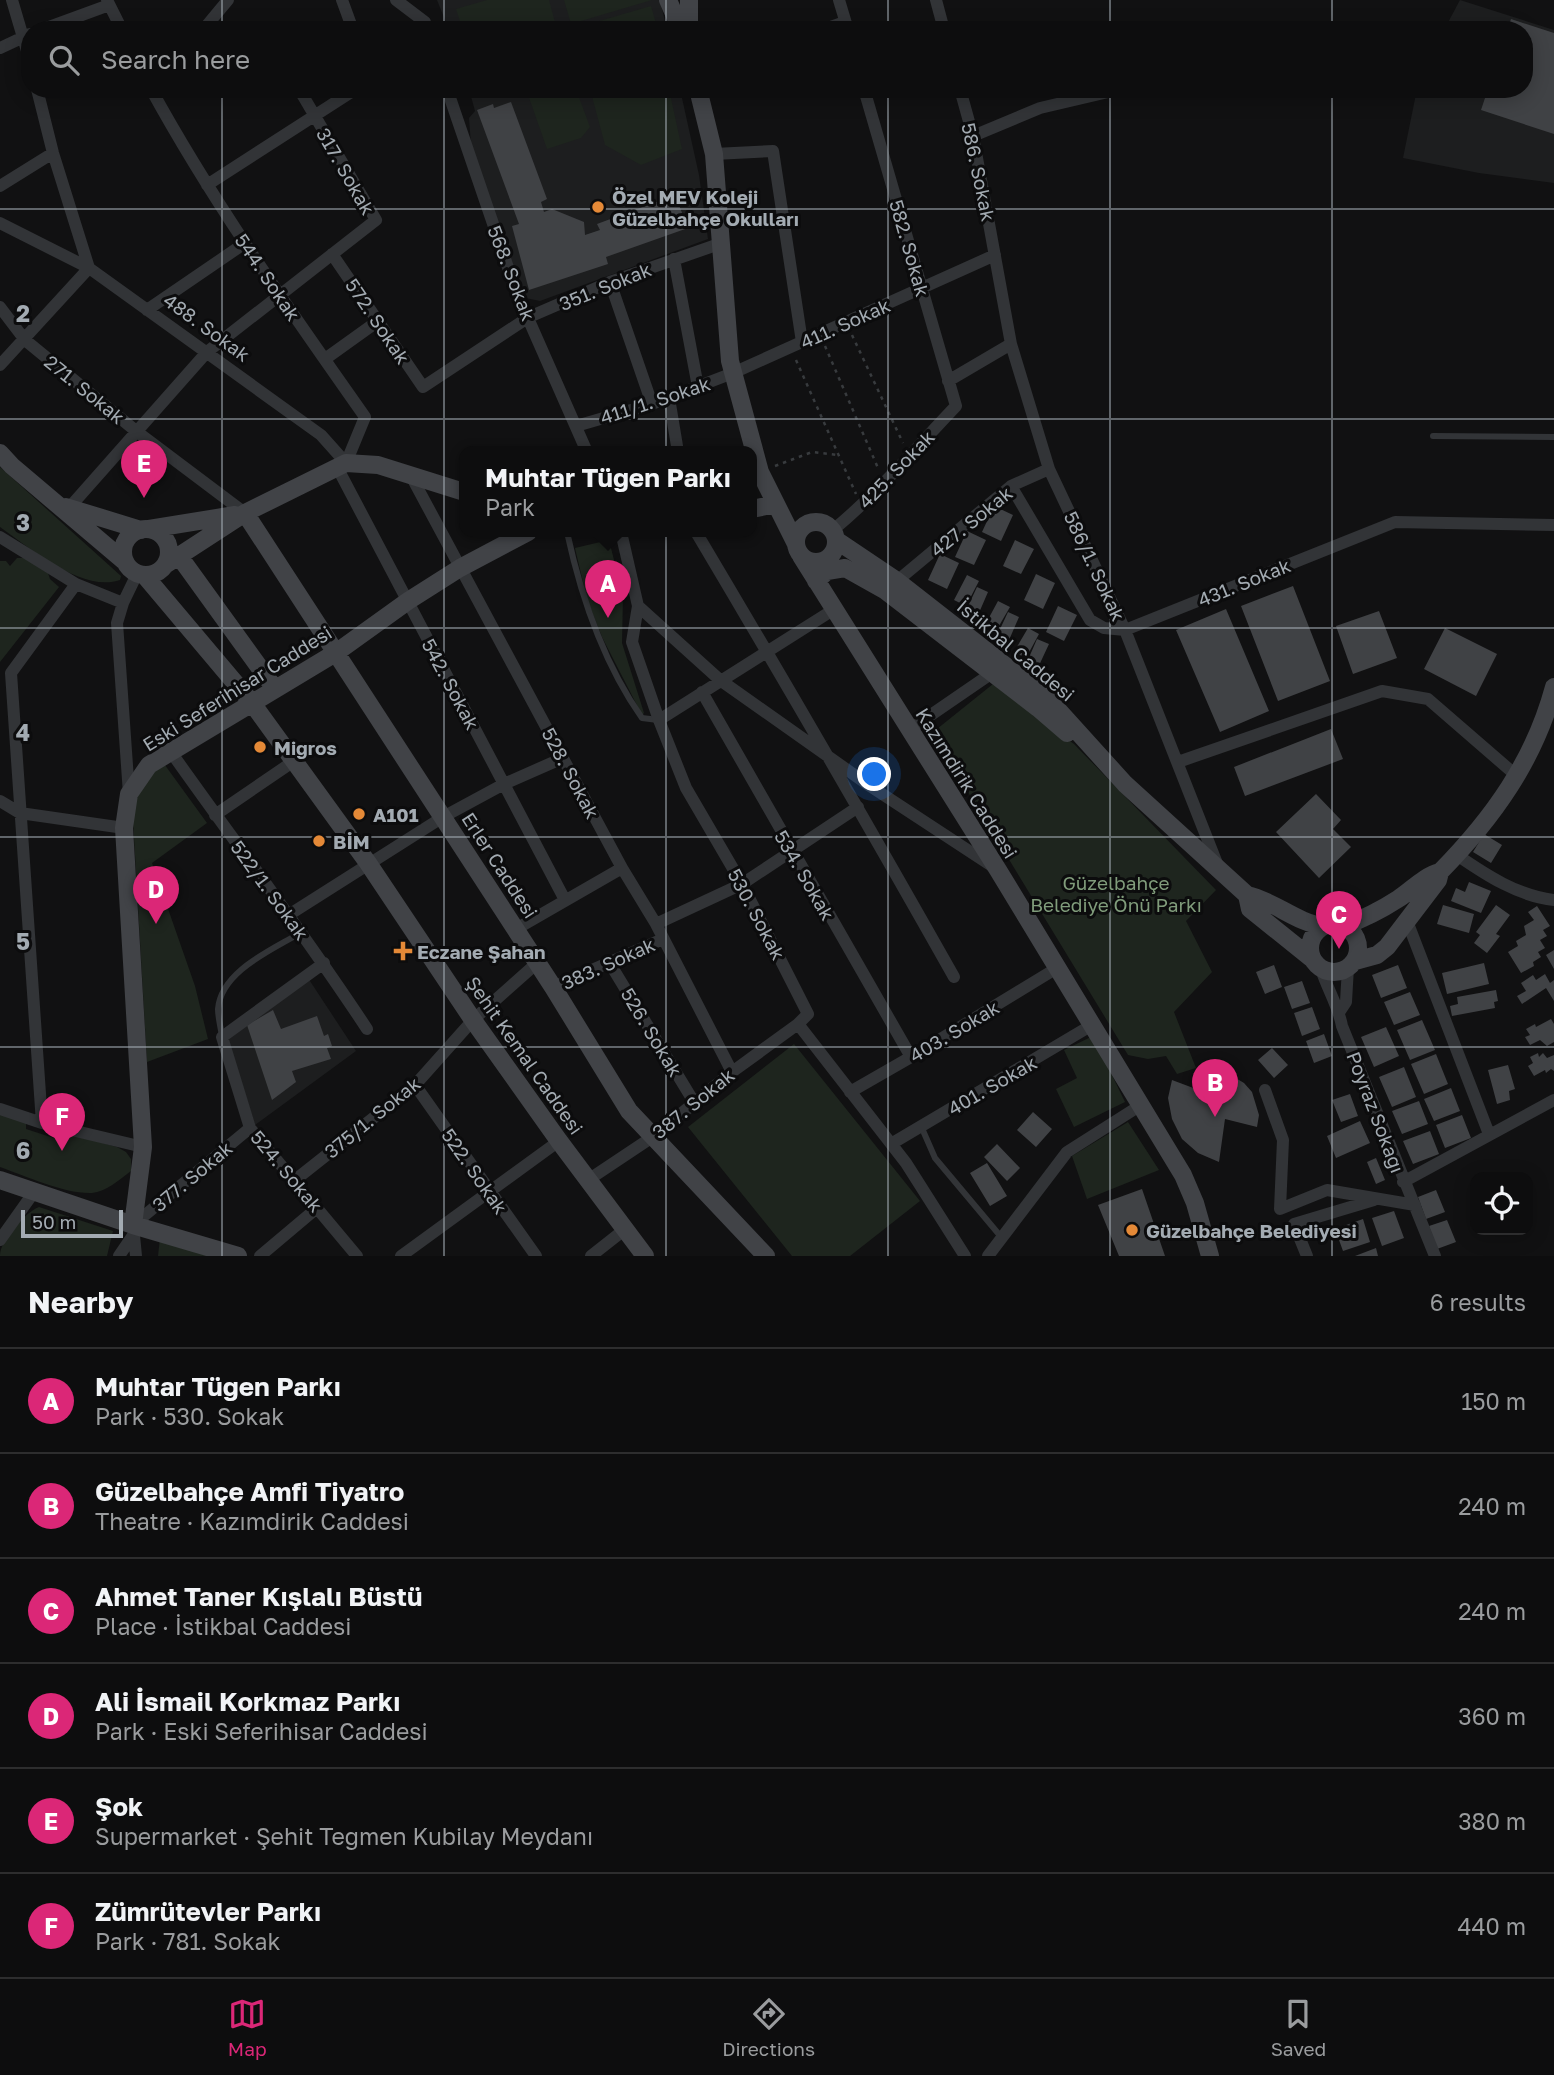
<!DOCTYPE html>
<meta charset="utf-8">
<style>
body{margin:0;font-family:"Golos Text",sans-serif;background:#1b1b1c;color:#f1f3f6}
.controls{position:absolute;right:21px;bottom:21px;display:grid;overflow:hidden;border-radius:14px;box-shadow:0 4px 18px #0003}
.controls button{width:63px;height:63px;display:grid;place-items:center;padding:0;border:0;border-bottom:2px solid #2d2d2e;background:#0d0d0e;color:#f1f3f6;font:35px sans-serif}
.scale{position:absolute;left:21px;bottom:18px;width:102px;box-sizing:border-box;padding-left:7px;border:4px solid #a3abb2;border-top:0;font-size:19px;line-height:24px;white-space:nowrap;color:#a3abb2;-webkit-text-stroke:5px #0c0c0d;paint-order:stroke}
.you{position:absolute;left:875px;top:775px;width:24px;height:24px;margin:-18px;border:5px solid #fff;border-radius:50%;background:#1a73e8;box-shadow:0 0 0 10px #1a73e833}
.badge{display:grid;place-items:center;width:46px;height:46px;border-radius:50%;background:#db2777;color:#fff;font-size:23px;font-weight:700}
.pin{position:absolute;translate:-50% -58px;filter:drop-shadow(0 2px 4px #0008)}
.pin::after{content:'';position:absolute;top:37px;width:24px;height:21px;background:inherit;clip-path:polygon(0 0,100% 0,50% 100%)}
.popup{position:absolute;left:459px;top:446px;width:298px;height:91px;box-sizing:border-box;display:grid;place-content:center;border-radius:14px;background:#0d0d0e;filter:drop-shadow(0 2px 5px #0005);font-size:23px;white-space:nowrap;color:#9a9c9e}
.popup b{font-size:26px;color:#f1f3f6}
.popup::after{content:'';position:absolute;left:50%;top:100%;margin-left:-14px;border:14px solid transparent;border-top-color:#0d0d0e}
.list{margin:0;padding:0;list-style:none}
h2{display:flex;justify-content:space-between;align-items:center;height:91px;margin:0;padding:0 28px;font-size:30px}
h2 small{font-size:23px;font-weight:400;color:#9a9c9e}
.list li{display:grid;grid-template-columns:46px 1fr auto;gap:21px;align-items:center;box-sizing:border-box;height:105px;padding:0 28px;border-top:2px solid #2d2d2e}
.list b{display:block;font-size:26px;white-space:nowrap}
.list p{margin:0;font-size:23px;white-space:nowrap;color:#9a9c9e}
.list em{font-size:23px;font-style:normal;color:#9a9c9e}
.icon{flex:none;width:38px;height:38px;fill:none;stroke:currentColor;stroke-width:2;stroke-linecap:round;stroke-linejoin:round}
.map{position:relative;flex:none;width:1554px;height:1256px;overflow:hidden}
.search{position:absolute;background:#0d0d0e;box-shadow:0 4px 18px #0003;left:21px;right:21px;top:21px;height:77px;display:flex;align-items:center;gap:18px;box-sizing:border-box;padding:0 24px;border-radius:28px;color:#9a9c9e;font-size:26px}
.sheet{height:721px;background:#0d0d0e}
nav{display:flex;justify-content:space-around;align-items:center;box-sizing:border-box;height:98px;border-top:2px solid #2d2d2e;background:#0d0d0e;font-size:19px;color:#9a9c9e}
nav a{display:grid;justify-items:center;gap:4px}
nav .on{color:#db2777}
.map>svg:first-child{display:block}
.built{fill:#1d1e1f}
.green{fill:#1e251e}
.building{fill:#404245}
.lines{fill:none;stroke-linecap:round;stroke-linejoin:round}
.path{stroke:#383b3e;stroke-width:2.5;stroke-dasharray:3.5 5;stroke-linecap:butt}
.service{stroke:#323437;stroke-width:6}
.minor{stroke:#323437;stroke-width:12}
.secondary{stroke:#414347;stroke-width:18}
.grid{fill:none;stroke:#a3abb2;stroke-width:2;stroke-opacity:0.55}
.poi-dot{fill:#e48937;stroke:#0c0c0d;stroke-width:2.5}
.labels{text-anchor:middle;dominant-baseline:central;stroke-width:6;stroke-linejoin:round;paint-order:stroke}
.street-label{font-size:19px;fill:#a3abb2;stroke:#0c0c0d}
.poi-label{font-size:19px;font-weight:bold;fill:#a3abb2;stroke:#0c0c0d;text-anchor:start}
.park-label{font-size:19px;fill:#809c7b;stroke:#0c0c0d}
.grid-label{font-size:23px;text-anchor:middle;font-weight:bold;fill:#a3abb2;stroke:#0c0c0d;stroke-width:6;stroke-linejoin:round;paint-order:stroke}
</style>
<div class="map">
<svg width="1554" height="1256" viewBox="0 0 1554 1256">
<rect width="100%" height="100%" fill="#111112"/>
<path class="built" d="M437,0H660L667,30H449Z
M1460,0L1554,30V183L1479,173L1403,158L1417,89H1524V30H1444Z
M469,89H680L699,175L708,239L540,301L521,297L471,145L469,118L475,111Z
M308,978L356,1051L255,1125L227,1036Z"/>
<path class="green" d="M487,0H549L557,30H463L456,9Z
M564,0H652L571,24Z
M651,6L658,30H573L572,29Z
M526,89H576L590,127L581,138L547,149Z
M590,89H669L682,149L641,165L605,145Z
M0,467L121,576L120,580C82,593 30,548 0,527Z
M609,540L623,596L622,643L644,713L642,715L602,637L587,599L575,548Z
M17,558H25L48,573L50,579L59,587L0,662V561H6L10,566Z
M993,684L1074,744L1216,890L1186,921L1212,972L1174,1012L1196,1068L1177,1074L1166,1056L1148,1059L1128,1055L932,733Z
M162,761L207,823L152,863L195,986L208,1039L147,1062L133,820L135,795Z
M1093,1036L1125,1102L1074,1127L1056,1089L1077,1078L1064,1050Z
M794,1044L920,1201L850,1256H792L688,1127Z
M0,1110L26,1118V1129L63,1141L64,1132L117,1147L126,1152L131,1159V1171C120,1179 106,1192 92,1193C64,1194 26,1176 0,1167Z
M1128,1122L1159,1170L1087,1199L1072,1156Z
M39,1207L113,1231L107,1256H0C0,1240 24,1213 39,1207Z
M160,1238L218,1256H158Z"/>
<path class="building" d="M1511,19L1554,33V134L1481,110L1488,89H1524V30H1507Z
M511,102L547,199L541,202L544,212L552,209L584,222L585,235L600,230L597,224L675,195L688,228L606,257L608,264L529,290L512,226L519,224L477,110L493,104L494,108Z
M994,506L1013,515L1001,541L982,532Z
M967,531L986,540L974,565L955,557Z
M1015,540L1034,549L1021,574L1003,566Z
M940,554L959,563L947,589L928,580Z
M1036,574L1055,583L1043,609L1024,600Z
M967,575L979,581L966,606L954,600Z
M1293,586L1330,681L1278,701L1241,606Z
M977,587L988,592L975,622L963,617Z
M998,601L1010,607L996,631L985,625Z
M1058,606L1077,615L1064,641L1046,632Z
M1226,609L1269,711L1220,732L1176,630Z
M1379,611L1397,658L1353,674L1336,626Z
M1008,612L1019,617L1006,647L994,642Z
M1028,628L1039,634L1026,658L1014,652Z
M1445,628L1497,654L1476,696L1424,669Z
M1037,639L1049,644L1035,674L1024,669Z
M1331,729L1343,759L1245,796L1234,767Z
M1316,794L1341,820L1333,829L1351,847L1319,878L1276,832Z
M1484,834L1502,845L1491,863L1473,852Z
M1469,882L1491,891L1481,913L1451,901L1456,888L1465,892Z
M1443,905L1474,914L1469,933L1437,924Z
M1496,905L1510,915L1496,934L1500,936L1487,953L1474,943L1480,935L1476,932Z
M1537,906L1550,926L1543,930L1547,936L1540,940L1545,948L1538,952L1541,957L1533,962L1534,966L1521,973L1508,952L1518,946L1516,941L1526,935L1524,926L1534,920L1528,912Z
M1554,950V969L1546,955Z
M1484,963L1489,984L1447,994L1442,973Z
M1274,965L1282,987L1265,994L1256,972Z
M1398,965L1407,988L1381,998L1372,975Z
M1545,974L1550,983L1554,980V1001L1546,988L1522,1004L1517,996L1526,991L1521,983L1533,975L1536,980Z
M1302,981L1310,1003L1292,1009L1284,987Z
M1496,990L1498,1001L1494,1002L1495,1008L1452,1016L1450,1006L1458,1004L1457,997Z
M1410,992L1420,1015L1394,1025L1384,1002Z
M1312,1007L1320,1029L1302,1036L1294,1013Z
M273,1010L281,1029L317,1016L324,1036L328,1034L332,1046L327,1048L331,1059L292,1071L296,1082L272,1100L247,1025Z
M1551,1019L1554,1024V1042L1547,1046L1540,1040L1530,1045L1525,1037L1530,1035L1526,1029L1535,1024L1536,1027Z
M1422,1020L1435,1050L1410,1060L1397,1030Z
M1386,1027L1399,1056L1374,1067L1361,1037Z
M1324,1034L1332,1056L1314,1063L1306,1041Z
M1272,1048L1288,1065L1274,1078L1258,1060Z
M1538,1053L1539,1057L1543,1053L1547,1058L1554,1055V1071L1551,1069L1546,1073L1545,1070L1534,1076L1528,1066L1533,1063L1530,1057Z
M1436,1054L1448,1084L1424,1094L1411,1064Z
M1508,1065L1515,1089L1509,1091L1510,1100L1497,1104L1488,1070Z
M1404,1067L1416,1097L1392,1107L1379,1077Z
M1224,1071L1244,1083L1252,1092L1259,1115L1257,1127L1225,1119L1219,1162L1198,1153L1182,1139L1172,1119L1168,1098L1172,1080L1212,1095Z
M1451,1088L1460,1111L1434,1121L1424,1099Z
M1350,1094L1358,1116L1341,1122L1332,1100Z
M1419,1101L1428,1124L1402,1134L1392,1111Z
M1033,1112L1052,1129L1036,1147L1017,1130Z
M1462,1115L1471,1138L1445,1148L1436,1125Z
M1360,1121L1370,1143L1336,1158L1327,1136Z
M1430,1131L1439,1154L1413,1164L1403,1141Z
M997,1144L1020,1168L1007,1181L984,1157Z
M1376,1158L1385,1180L1376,1184L1367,1162Z
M987,1163L1007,1196L990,1206L970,1173Z
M1142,1189L1165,1256H1119L1098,1205Z
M1436,1190L1445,1212L1426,1219L1418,1197Z
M1394,1211L1404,1238L1382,1246L1372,1218Z
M1363,1219L1370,1242L1343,1251L1335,1229Z
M1447,1220L1456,1242L1437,1249L1429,1226Z
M1376,1248L1378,1256H1355Z"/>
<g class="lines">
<path class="path" d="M852,335L903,443
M825,346L878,468
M796,360L856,494
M775,466L812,452L838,455"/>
<path class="service" d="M1433,436L1554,437
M567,532C581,597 604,664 642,718L658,720
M222,1037C221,1028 218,1018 218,1009C221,971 272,950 300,933
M921,1126L935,1158L1002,1238"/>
<path class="minor" d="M12,0L30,61
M107,0L122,30
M342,0L353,30
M396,0L425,22
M839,0L848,30
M936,0L944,30
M41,30L109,5
M203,30L228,0
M822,30L845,22
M0,48L30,34
M37,89L53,153L89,268L321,435L346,463L365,417C290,310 214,204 151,89
M447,89L516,291L587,452
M960,89L973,136L1011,344L1049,469L1125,630L1218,866
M973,136L1040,108L1121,89
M714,154L773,151L802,342
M207,185L356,89
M0,186L53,153
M0,223L89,268L0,365
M332,254L423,387L529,317L610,282L722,243
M674,259L698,387
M610,282L652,404
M0,307L25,340L136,431L245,513
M147,310L245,243
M325,359L378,321
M948,381L1011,344
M669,398L678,452
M576,426L652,404L733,373L995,255
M337,467L565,900
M410,474L622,868L656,924L732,1072
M1011,486L1090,620L1104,628L1125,630L1395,522L1554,525
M69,508L207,352L376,220L299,89
M833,530C879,492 915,449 956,406L864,89
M621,532L638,606L632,642L659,720L686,788L742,884L808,1014L798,1024L906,1163L965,1256
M696,532C784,680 870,828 954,977
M0,537L76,584L123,603
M897,581L1011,486L1049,469
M638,606L720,680L870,786L992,866
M702,692L911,1057
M659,720L833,610
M909,730L992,673
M171,752C236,844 305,934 367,1029
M1178,762L1382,691L1428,699L1518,777
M129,794L117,623L123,603L137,574
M0,801L20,813L124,828
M215,815L294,761
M1457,855C1486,875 1518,896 1554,900
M287,916L443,817L504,784L563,758
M1407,921L1489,1134
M656,924L742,884L858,807
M516,929L622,868
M609,962L694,1102
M324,963L222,1037L250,1128L357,1256
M1321,969C1327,988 1339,1008 1342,1026L1435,1256
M553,987L663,939
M1340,1011L1346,1002L1348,967
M415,1085L536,1256
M1265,1090L1283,1140L1280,1209L1327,1190L1415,1205
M850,1092L911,1057L1057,968
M0,1109L42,1123L143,1147
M42,1123L11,673L76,584
M891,1144L1092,1025
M295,1180L415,1085L473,1020L537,963
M588,1180L654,1136L732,1072L798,1024
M1403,1182L1554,1100
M0,1240L34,1192
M119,1256L134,1234
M136,1256L133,1225L250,1128
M260,1256L317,1208
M401,1256L559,1141
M591,1256L624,1230
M988,1256L1067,1152L1141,1105
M1307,1256L1294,1224L1374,1200"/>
<path class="secondary" d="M668,0L681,30
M689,0V30
M698,89L714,154L730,361L760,472L796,544
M0,453L12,466L124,561
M66,507L141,530
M752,509L776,504
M245,513L553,987L629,1111L766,1256
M796 542a20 20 0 1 1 40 0a20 20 0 1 1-40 0Z
M123 552a23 23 0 1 1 46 0a23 23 0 1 1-46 0Z
M149,529L235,515
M836,540L897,581L1049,700L1125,784L1247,895C1275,901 1296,923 1324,926
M179,556L275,689
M801,556L998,870L1183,1175L1195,1203L1210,1256
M165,565L245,513L346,463L378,465L464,492
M145,576L252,703L368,863L473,1020L559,1141L645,1256
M816,581L827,571L845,568L886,591L1038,708L1067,733
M1247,895L1250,909L1311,958
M1310 948a24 24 0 1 1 48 0a24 24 0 1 1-48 0Z
M1344,926C1363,919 1381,910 1398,899C1412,890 1424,876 1440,872C1493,818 1534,761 1554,687
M1355,961L1377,955L1387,947L1438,880L1440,872
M0,1180L133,1225L238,1256
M133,1225L143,1147L124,828L129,794L149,765L337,652L408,601L460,568L528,532"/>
</g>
<path class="grid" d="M222,0V30M444,0V30M666,0V30M888,0V30M1110,0V30M1332,0V30M222,89V1256M444,89V1256M666,89V1256M888,89V1256M1110,89V1256M1332,89V1256M0,209H1554M0,419H1554M0,628H1554M0,837H1554M0,1047H1554"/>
<g class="poi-dot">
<circle cx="598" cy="207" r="7"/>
<circle cx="260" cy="747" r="7"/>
<circle cx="359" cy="814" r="7"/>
<circle cx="319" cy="841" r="7"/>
<path d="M399.5 940.5h7v7h7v7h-7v7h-7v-7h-7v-7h7z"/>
<circle cx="1132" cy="1230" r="7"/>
</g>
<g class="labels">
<g class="street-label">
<text transform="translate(346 171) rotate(60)">317. Sokak</text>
<text transform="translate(979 172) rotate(78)">586. Sokak</text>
<text transform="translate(910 248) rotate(74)">582. Sokak</text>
<text transform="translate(512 273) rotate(69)">568. Sokak</text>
<text transform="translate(268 277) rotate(56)">544. Sokak</text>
<text transform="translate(605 286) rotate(-22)">351. Sokak</text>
<text transform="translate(378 321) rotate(56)">572. Sokak</text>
<text transform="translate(845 323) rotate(-24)">411. Sokak</text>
<text transform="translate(207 327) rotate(36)">488. Sokak</text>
<text transform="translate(85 389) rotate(39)">271. Sokak</text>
<text transform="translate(655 400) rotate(-18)">411/1. Sokak</text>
<text transform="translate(896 469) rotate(-46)">425. Sokak</text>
<text transform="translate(971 521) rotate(-39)">427. Sokak</text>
<text transform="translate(1095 566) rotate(65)">586/1. Sokak</text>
<text transform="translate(1244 582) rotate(-22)">431. Sokak</text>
<text transform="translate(1016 650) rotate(40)">İstikbal Caddesi</text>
<text transform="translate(451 684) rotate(62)">542. Sokak</text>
<text transform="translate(237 688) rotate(-32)">Eski Seferihisar Caddesi</text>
<text transform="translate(571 773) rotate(62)">528. Sokak</text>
<text transform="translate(967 783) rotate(58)">Kazımdirik Caddesi</text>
<text transform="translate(500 865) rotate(57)">Erler Caddesi</text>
<text transform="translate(805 875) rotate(60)">534. Sokak</text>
<text transform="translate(270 890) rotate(54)">522/1. Sokak</text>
<text transform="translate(757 914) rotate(62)">530. Sokak</text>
<text transform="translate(608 963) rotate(-24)">383. Sokak</text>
<text transform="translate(954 1031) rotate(-31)">403. Sokak</text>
<text transform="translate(652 1032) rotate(59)">526. Sokak</text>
<text transform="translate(525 1055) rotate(55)">Şehit Kemal Caddesi</text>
<text transform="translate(992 1085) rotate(-30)">401. Sokak</text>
<text transform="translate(693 1103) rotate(-39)">387. Sokak</text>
<text transform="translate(1376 1112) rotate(69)">Poyraz Sokağı</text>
<text transform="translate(372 1117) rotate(-39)">375/1. Sokak</text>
<text transform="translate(287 1171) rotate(50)">524. Sokak</text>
<text transform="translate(475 1171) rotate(55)">522. Sokak</text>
<text transform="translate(192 1176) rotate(-40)">377. Sokak</text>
</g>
<g class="poi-label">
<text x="612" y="196">Özel MEV Koleji<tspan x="612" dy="22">Güzelbahçe Okulları</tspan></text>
<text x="274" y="747">Migros</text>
<text x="373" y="814">A101</text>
<text x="333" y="841">BİM</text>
<text x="417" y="951">Eczane Şahan</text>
<text x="1146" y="1230">Güzelbahçe Belediyesi</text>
</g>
<g class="park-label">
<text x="1116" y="882">Güzelbahçe<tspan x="1116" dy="22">Belediye Önü Parkı</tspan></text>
</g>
</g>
<g class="grid-label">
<text x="23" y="322">2</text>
<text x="23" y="531">3</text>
<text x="23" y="741">4</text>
<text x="23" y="950">5</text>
<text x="23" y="1159">6</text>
</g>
</svg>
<div class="controls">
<button><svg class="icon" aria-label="locate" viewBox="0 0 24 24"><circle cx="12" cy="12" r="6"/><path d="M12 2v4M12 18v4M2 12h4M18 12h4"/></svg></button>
</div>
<div class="scale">50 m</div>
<div class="you"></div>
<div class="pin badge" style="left:608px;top:618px">A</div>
<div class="popup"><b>Muhtar Tüğen Parkı</b>Park</div>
<div class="pin badge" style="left:1215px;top:1117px">B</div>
<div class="pin badge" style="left:1339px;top:949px">C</div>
<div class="pin badge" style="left:156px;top:924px">D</div>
<div class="pin badge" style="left:144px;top:498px">E</div>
<div class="pin badge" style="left:62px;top:1151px">F</div>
<div class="search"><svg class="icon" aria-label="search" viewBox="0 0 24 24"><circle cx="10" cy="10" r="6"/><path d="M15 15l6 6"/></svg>Search here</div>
</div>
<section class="sheet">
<h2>Nearby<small>6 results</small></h2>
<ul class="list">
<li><span class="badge">A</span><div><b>Muhtar Tüğen Parkı</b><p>Park · 530. Sokak</p></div><em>150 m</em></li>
<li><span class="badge">B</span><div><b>Güzelbahçe Amfi Tiyatro</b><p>Theatre · Kazımdirik Caddesi</p></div><em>240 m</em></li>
<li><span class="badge">C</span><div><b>Ahmet Taner Kışlalı Büstü</b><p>Place · İstikbal Caddesi</p></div><em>240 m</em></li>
<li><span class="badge">D</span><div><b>Ali İsmail Korkmaz Parkı</b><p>Park · Eski Seferihisar Caddesi</p></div><em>360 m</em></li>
<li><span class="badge">E</span><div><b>Şok</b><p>Supermarket · Şehit Teğmen Kubilay Meydanı</p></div><em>380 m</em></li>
<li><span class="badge">F</span><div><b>Zümrütevler Parkı</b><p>Park · 781. Sokak</p></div><em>440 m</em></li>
</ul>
</section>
<nav>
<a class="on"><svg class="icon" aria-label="map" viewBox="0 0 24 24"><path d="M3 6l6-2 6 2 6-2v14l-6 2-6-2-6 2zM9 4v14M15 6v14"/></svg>Map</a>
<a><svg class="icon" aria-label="directions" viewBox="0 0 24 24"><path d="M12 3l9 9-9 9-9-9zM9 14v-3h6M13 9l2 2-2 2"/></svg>Directions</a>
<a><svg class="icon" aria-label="saved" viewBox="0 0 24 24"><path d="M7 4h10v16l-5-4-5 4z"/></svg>Saved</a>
</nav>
